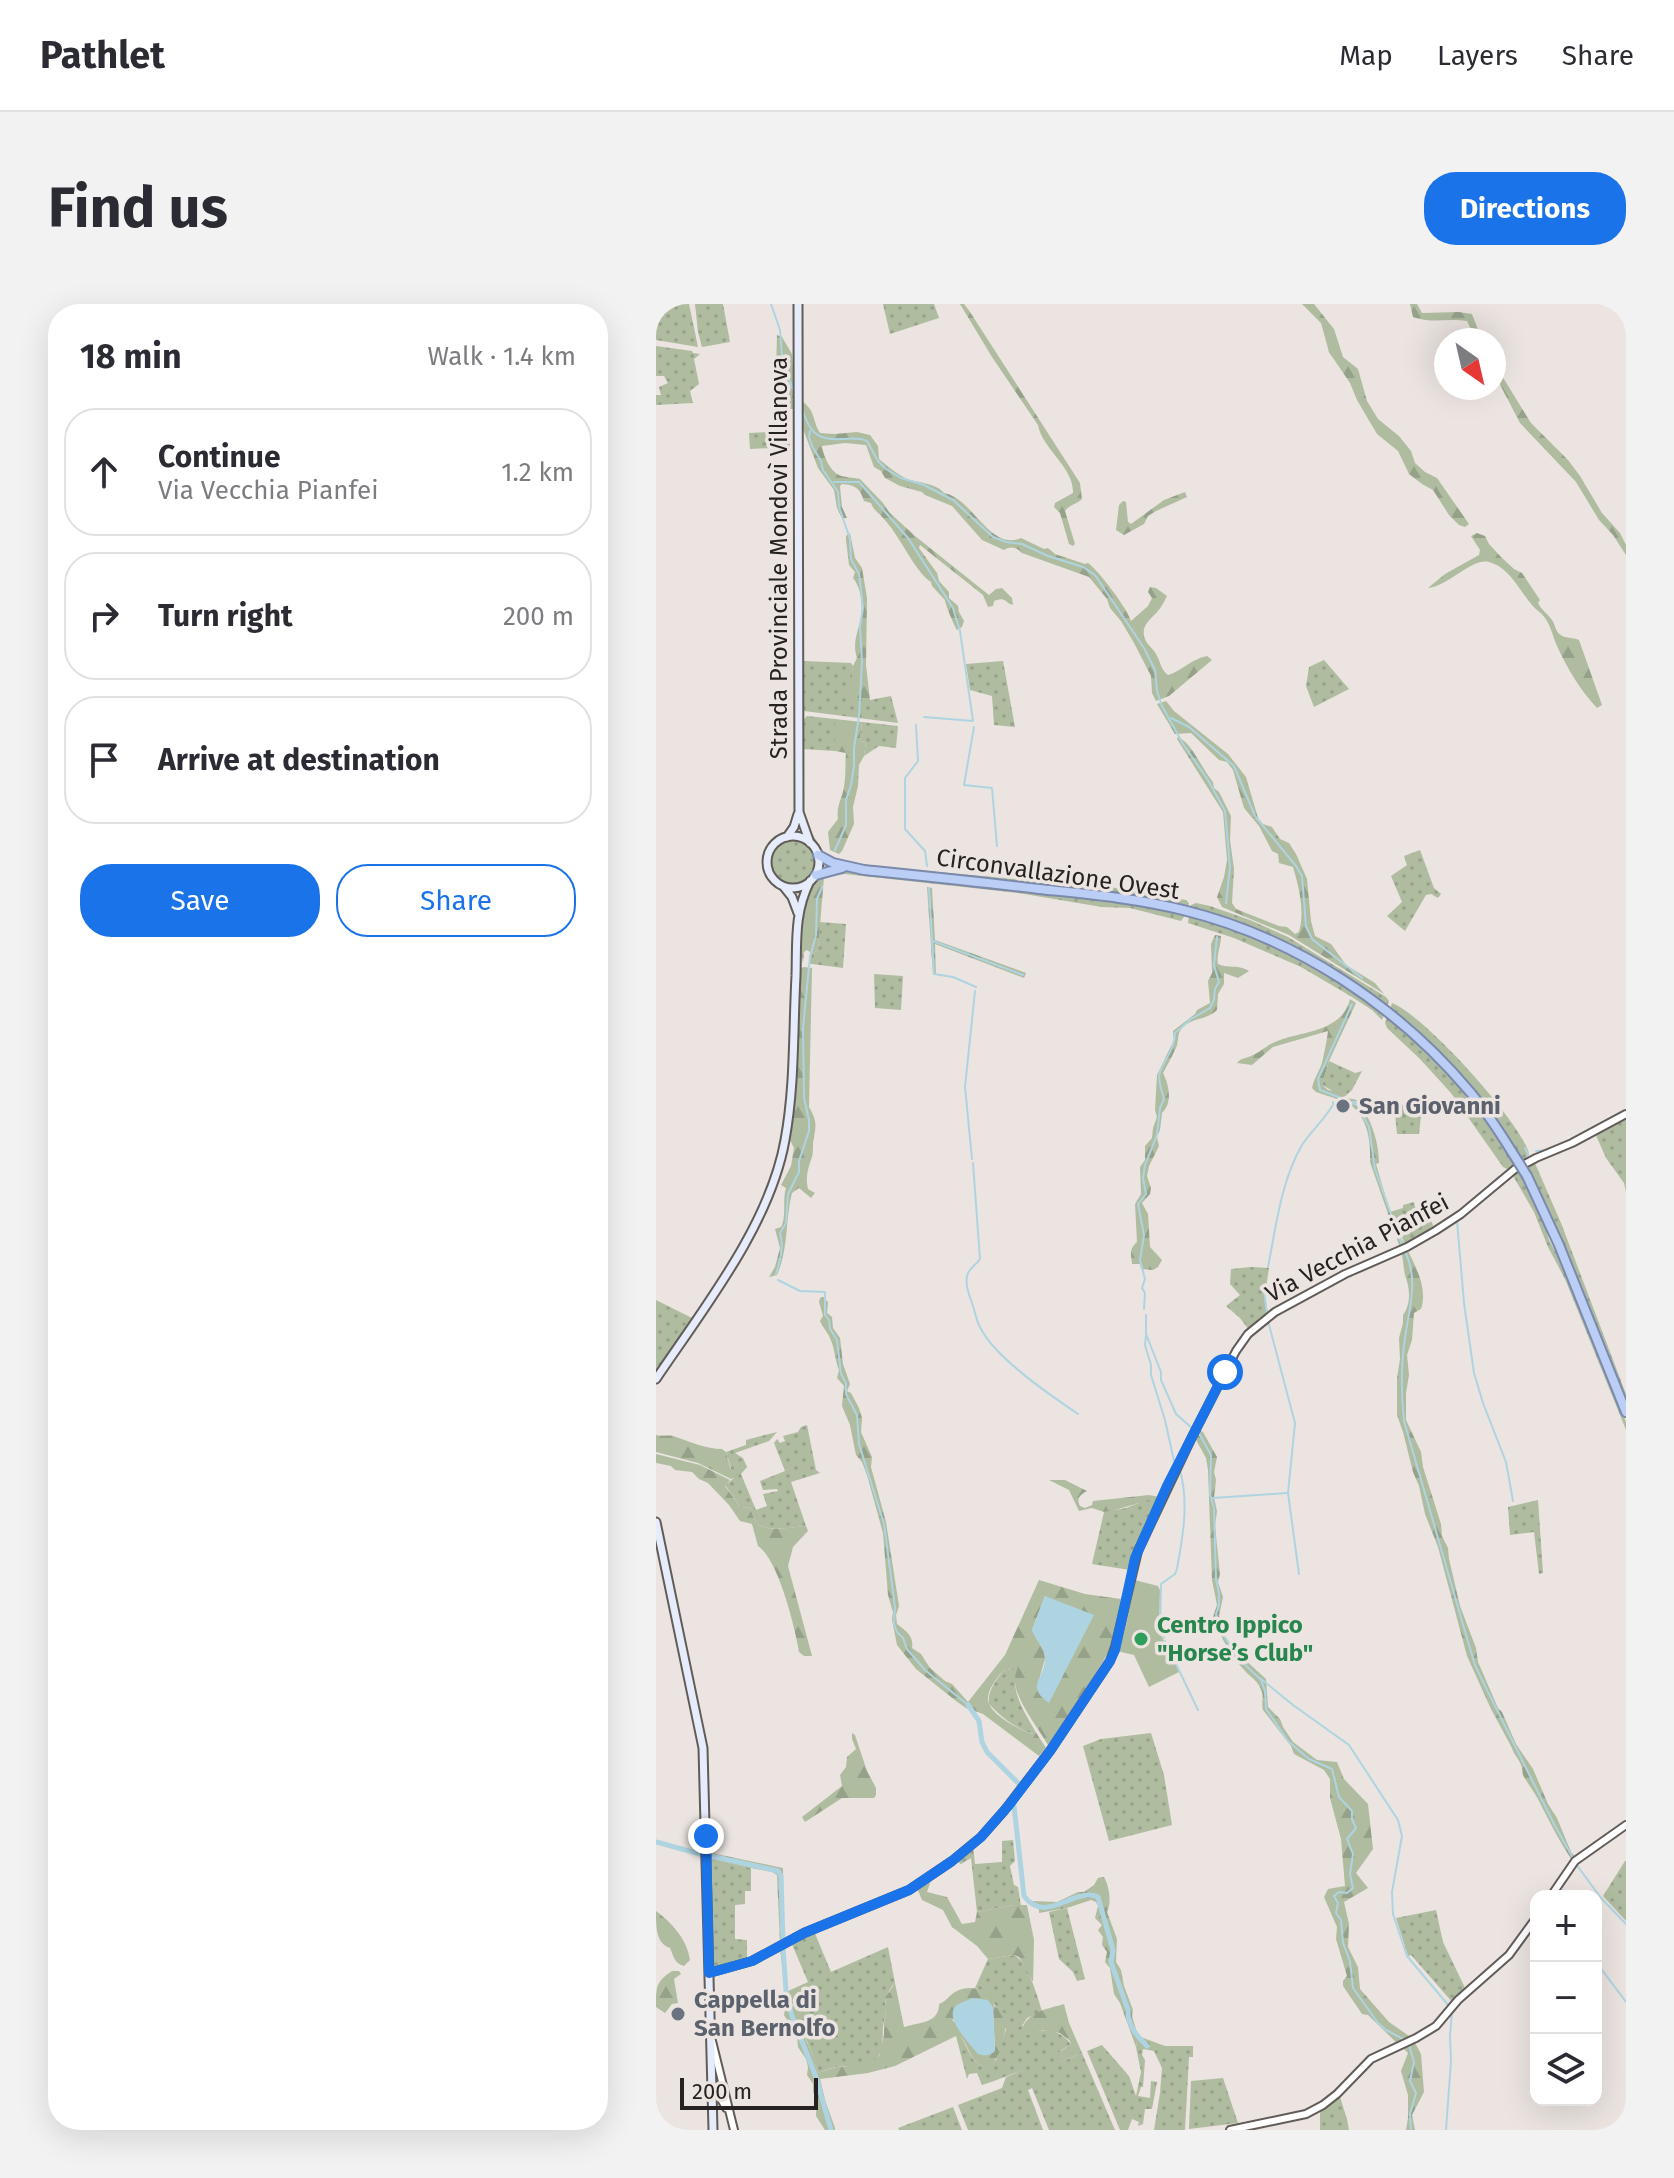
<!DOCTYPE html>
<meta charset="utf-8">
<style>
body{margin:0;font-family:"Fira Sans",sans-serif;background:#f2f2f3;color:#2b2b33}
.controls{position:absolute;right:24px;bottom:24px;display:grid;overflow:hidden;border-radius:16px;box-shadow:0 8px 32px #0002}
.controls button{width:72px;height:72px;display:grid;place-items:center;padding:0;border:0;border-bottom:2px solid #e1e1e2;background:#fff;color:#2b2b33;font:40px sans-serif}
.compass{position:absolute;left:778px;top:24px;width:72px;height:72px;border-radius:50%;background:#fff;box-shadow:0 8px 32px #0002;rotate:146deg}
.scale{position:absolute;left:24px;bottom:20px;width:138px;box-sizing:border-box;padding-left:8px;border:4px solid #252221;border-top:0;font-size:22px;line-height:28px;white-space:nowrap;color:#252221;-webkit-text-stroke:6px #ebe4e0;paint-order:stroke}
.stop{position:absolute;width:24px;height:24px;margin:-18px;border:6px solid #1a73e8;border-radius:50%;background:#fff}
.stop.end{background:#1a73e8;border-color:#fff;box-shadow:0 2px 8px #0008}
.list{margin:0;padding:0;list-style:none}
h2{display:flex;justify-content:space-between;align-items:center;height:104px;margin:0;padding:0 32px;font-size:34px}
h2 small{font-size:26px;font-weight:400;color:#7c7c81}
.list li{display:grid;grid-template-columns:52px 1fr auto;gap:24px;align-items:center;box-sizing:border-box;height:128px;margin:0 16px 16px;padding:0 16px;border:2px solid #e1e1e2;border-radius:32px}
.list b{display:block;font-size:30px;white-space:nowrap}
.list p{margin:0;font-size:26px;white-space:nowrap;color:#7c7c81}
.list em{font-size:26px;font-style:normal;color:#7c7c81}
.actions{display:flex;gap:16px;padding:24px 32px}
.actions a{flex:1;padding:18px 0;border:2px solid #1a73e8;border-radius:32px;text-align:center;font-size:28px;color:#1a73e8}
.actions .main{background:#1a73e8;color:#fff}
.icon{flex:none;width:44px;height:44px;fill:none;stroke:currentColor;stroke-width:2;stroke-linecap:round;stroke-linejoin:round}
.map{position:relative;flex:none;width:970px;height:1826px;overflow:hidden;border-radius:32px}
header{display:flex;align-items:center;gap:48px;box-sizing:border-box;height:112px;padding:0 40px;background:#fff;border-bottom:2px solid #e1e1e2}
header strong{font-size:38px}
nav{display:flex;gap:44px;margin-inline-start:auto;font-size:28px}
.intro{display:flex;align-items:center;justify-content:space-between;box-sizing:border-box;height:192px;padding:0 48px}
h1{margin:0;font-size:56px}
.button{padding:20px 36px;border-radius:32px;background:#1a73e8;color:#fff;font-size:28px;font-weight:700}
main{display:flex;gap:48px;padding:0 48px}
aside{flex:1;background:#fff;border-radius:32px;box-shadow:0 8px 32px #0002}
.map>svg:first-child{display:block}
.grass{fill:url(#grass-dots)}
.forest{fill:url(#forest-firs);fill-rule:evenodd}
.pitch{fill:#afbca0}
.water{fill:#afd4e1}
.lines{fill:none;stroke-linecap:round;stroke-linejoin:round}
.stream{stroke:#afd4e1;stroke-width:2}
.canal{stroke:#afd4e1;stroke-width:5}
.tertiary-casing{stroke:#625c59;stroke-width:10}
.secondary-casing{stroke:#625c59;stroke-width:11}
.trunk-casing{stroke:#7b89aa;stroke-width:12}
.tertiary{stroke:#fff;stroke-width:6}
.secondary{stroke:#e6ecfc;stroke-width:7}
.trunk{stroke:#bbcef6;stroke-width:8}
.trunk-bridge-casing{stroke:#7b89aa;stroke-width:12;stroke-linecap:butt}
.trunk-bridge{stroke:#bbcef6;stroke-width:8}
.route{stroke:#1a73e8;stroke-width:10}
.worship-dot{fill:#6b7280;stroke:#ebe4e0;stroke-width:3}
.leisure-dot{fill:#2e9e5b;stroke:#ebe4e0;stroke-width:3}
.labels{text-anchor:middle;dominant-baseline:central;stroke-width:7;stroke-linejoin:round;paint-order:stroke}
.street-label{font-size:24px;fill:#252221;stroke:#ebe4e0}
.worship-label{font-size:24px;font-weight:bold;fill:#5b616d;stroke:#ebe4e0;text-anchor:start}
.leisure-label{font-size:24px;font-weight:bold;fill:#27864d;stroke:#ebe4e0;text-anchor:start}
</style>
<header>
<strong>Pathlet</strong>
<nav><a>Map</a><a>Layers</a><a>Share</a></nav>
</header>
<div class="intro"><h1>Find us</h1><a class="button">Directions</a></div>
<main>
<aside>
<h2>18 min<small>Walk · 1.4 km</small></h2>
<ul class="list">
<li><svg class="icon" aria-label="ahead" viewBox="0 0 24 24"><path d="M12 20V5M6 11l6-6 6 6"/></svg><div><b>Continue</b><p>Via Vecchia Pianfei</p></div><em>1.2 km</em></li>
<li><svg class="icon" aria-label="right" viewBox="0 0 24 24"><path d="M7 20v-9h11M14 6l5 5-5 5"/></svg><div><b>Turn right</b></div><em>200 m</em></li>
<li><svg class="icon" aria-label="arrive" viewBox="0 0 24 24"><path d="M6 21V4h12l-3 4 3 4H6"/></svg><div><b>Arrive at destination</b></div></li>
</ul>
<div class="actions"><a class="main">Save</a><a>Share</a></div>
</aside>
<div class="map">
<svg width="970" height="1826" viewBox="0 0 970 1826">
<defs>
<pattern id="grass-dots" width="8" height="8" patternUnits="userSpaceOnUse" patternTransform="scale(2)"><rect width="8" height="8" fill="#afbca0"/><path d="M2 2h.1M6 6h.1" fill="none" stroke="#96a18a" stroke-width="1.8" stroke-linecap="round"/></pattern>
<pattern id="forest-firs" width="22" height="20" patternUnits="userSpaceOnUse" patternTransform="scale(2)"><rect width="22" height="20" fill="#afbca0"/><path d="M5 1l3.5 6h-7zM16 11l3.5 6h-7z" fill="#96a18a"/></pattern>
</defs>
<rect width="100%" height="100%" fill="#ebe4e0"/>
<path class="grass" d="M0,0H33L42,43L0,36Z
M39,0H67L74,38L46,43L42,28Z
M227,0H278L283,14L234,30Z
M0,42L36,47L37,49L44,50L38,55L43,80L34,87L37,99L0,101V91H5L3,83L12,79L8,72H0Z
M133,127L134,143L94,145L93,129Z
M668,356L693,385L658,403L650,382L653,363Z
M148,357L195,359L197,362L196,379L214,396L235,392L242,419L148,407L146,403V359Z
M347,357L359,423L338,421L336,392L314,386L310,360Z
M151,412L179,415V447L146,445V417Z
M206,418L242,422L240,444L223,442L208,452L210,438L204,437Z
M146,450L148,507L152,523L170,552L194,560L471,585L530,596L533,599L532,604L464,590L202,562L186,560L168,552L152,529L147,513Z
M113 558a23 23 0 1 1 46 0a23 23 0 1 1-46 0Z
M764,546L778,584L785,590L782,594L775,590L770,591L749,627L731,612L746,598L735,572L751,561L748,552Z
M190,567L421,592L446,598H474L530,610L525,617L474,604L446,603L362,589L189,570L171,572L156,583C166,570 174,568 190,567Z
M540,599L554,602L594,616L632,633L730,693L733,697L731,703L634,639L534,604L535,601Z
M533,611C604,632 669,665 728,711L726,716L716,706L696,693L645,663L578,634L532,619Z
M164,618L190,620L187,664L156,660V650L162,646Z
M218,670L247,672L245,706L219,704Z
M736,699C768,711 863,816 873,849L872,854L868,858L833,807L734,705Z
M731,712C783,755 824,805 860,862L853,866L847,863L795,789L764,755L731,724L729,719Z
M673,757L699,769L706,767L696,786L688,793L666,781Z
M738,800L766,803L763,830H741Z
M970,813V888L968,879L950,854L939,829Z
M878,857L905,919L970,1090V1098L893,906L870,861Z
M862,866L887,914L893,936L909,965L970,1118V1126L909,975L892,943L878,908L856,870Z
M758,898L762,916L775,914L778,926L750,942C744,929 740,920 734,908L747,904V901Z
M595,963L613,964L609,991L612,1010L593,1026L584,1014L570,1002L584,991L574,980L575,965Z
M0,996L38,1015L0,1070Z
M151,1121L160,1166L164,1169L135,1178L150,1222C138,1223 114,1228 103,1221C98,1217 96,1209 94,1203L85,1204L69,1181L78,1174L70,1148L90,1141V1136L121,1128L113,1137L79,1149L87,1154L91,1163L85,1170L100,1206L111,1202L107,1190L122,1187L121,1185L107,1186L104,1177L129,1167L118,1139L121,1135L124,1139L129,1137L127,1132L142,1128L145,1123Z
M493,1195L502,1198L478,1252L474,1266L436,1260L448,1208L470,1204Z
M882,1196L887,1269L883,1270L878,1228L854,1231L852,1203Z
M362,1358C363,1366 359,1370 359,1377C359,1395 371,1412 379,1427L378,1430C360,1425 345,1413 333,1400C331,1387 340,1377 347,1367L356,1365Z
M495,1429L508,1471L516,1521L453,1537L427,1442L445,1435Z
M357,1536L359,1557L354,1562L358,1581L362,1583L365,1602L357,1601L321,1608L315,1554L305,1560L299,1556L317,1541L319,1560L346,1558V1537Z
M54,1555L95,1564V1587H89V1600L79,1601V1635L91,1636V1657L56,1667Z
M969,1557H970V1617L947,1592Z
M411,1604L429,1675L421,1677L417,1668L403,1655L393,1608Z
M780,1606L787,1638L810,1686L797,1699L755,1651L752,1652L740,1614Z
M158,1627L175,1668L232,1643L239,1679C231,1687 227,1700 230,1710C225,1721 228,1735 225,1747C220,1765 194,1761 180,1763C174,1764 168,1767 162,1769L156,1749L144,1721L142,1709L132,1687L152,1678L135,1638Z
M358,1651C372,1658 381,1691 386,1707L371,1714L366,1722L379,1729C392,1722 407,1729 415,1740L404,1747L405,1758L426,1749L459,1826H393L376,1784L372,1786L387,1826H312L302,1801L346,1784L350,1773L369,1765L338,1777L326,1781L321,1769L313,1770L311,1775L300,1732H304C313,1743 313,1757 328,1763L340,1756L350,1725C343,1710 337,1688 319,1684L332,1655Z
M482,1732L509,1742H537V1753H533L529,1826H498L504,1789L506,1764L498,1747L487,1745L486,1751L489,1756L487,1783H485L482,1792L494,1794L495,1777L501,1778L496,1805H489L487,1820L482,1822L483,1818L476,1815L472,1826H464L431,1747L446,1741L473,1772L480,1792L485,1768L480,1743Z
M567,1774L582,1819L533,1825L535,1777Z
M683,1790L691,1815L693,1826H664V1805Z
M297,1803L306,1826H243L242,1824Z"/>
<path class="forest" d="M304,0H308L314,8L424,179L426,195C421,200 413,201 409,207L419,240L417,242L413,240L404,209L398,203L399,199L417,189C418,163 386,145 382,121L336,53Z
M646,0H658L678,25L687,53L702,65L711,97L722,115L743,132L755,147L759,159L769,168L781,174L813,220L809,223L803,221L793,211L777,186L766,180L753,170L742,147L721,130L701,96L694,79L673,48L665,19Z
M754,0H761L766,9L803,8L816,10L826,36H820L811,17C793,14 775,20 757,13Z
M121,31L126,33L136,50L137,64L140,68L139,105H133L126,77L120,68Z
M838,59L875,119L912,156L924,172L946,209L964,229L970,241V251L957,231L943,216L920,178L864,119L838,69Z
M147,98C160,108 156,116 164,129L179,130L201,128L214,131L222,142L223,155C230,161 242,171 251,175C263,179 280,179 288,189C317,194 334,248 365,234L388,245L392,244L399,250L429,260L432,259C443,267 471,304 475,317L492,302L496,294L492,288L494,283L500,284L511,292C509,296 507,300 505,303C498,314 483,320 489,335C491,341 497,344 500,350C505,358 504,365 512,371C526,367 535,355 551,352L556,356L513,392L500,397L496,389L495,372L478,339L465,317L454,304L451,295L433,273L366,249C360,243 355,242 348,246L326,236L296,202L269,191L266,188L244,182L229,174L225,167L218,163L210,141L189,139L166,142C167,151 174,167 183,171C189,174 197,173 204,175L227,199L233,208L259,232L333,291L340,285L346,284L356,294L357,301C348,299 351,292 338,297L337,302L332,303L327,291L264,241L263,244L281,269L283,277L293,288V294L302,302L303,308L308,317L306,323L301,326C298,321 289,300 289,296L276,282L275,278C258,267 244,231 227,214C222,208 218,207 215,199L208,197C204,184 199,181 186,180L184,182L186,203L191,214H186L181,204L178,186L162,164L147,125Z
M529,188L531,193L500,207L492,212L488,220L468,231L460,226L463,201L467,197L470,198L472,218L475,220L508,196Z
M194,229L199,254L206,264L211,294L210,361L214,396L200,394L194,389L197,362L201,354C196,340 202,327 205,314C207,302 205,283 197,274L199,268L193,261L190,236V232Z
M821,229L829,232L833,240L845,253L858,265L866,269L884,296L882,299C886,307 892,310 896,316C900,322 899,330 909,333C913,334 918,334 923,336L946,401L941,404C924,386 911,364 901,342C897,333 895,322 889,314C886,309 880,306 876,301C864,287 853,263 833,258C815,254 792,283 772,284L789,270L823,251L824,246L815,232Z
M510,397L518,407L572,450L590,473L602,514L607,520L616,523L624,535L633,539L640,550L651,575L655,617L659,632L675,640L690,661L719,679L728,690L633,631L566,603L561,593L568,573L571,556L567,508L521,435L522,433C537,440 545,464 557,478L558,484L563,488L575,512L574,536L578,565L576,599L580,605L623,622L631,623L639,630L643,628C649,607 643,584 637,563L623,559L622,550L616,547L603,522L588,504L577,466L571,458L563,456L535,429L519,430L501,400Z
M179,415L206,418L204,437L210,438L208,452L203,461L202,482L197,503L198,520L186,547L183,550L174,546L172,528L182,515C180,502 186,495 188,483C190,472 189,460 190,449L179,447Z
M168,573L162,646L156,650V660H153L154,648L151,646L148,648L147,659C143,643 144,602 153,587C157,581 163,577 168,573Z
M271,583L276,584L279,636L370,669L368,674L279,640L280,671H277Z
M559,631L565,632C565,642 560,652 562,660C572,665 583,660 593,667L582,674L568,669V680L562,690L561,706C551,716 538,713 527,723C521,729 523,733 521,741C520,745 510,764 507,769C513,781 517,798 506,809L504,826L501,833L503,842L493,862L491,872L495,884L494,890L486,899L492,910L494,943L506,956L502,963L497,966L485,965L484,960H476C475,950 473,945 481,938L479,900L485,890L484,863L489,856V842L496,834L497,824L501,813L499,806L501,771L518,736L517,727L539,710L541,706L554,699L552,677L556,669L555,640Z
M148,663L156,664L153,803C163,820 159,823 157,840C157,844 157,850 156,853C152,864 149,874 152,885L159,889L155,894L143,884L136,889C129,916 133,944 121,971L113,973L119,963L124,944L119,925L125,923C131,911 126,896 130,884L125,881L135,862L138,844L134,836L140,785L145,664Z
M694,695L700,699L673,757L666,781L672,786L680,787L688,793L684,796L660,788L656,784C658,774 663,768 666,759C668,749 671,737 672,727L617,743L596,761L581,759C586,753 590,755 597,751C605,748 611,741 619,738C644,727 686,729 694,695Z
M691,794L701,796C714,812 723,837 723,859L720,860L734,908L742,920V930L750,942L744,944L714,858C715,835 711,807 687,797Z
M751,945C760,963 772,985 765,1005L758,1009L756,1036L751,1051L753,1071L750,1089V1116L765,1148L767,1163L785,1220L786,1232L792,1244L793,1255L804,1302L820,1344L822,1358L842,1404L846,1408L860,1440L877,1465L892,1500L901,1514L915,1548L920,1554L917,1557C903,1538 893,1516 882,1495C878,1488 873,1481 868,1473C866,1470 867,1465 865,1461C863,1455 858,1451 856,1444L835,1405L811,1352L782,1243L769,1210L763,1182L757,1168L747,1128L741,1111V1074L744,1055L743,1034L747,1019V1011C755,1000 754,986 750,974C747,966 748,956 745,948Z
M167,993L172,998L171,1009L176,1013L177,1024L184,1034L187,1060L194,1080L191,1087L195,1089L203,1104L206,1114L205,1128L216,1153L215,1163L230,1218L243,1302L240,1311L241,1320C250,1327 258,1332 256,1344L265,1350L274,1364L289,1377L296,1380L312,1398L349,1351L383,1276L429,1290L465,1295L456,1342L432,1383L392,1441C382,1424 360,1396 359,1378C358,1371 362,1366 362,1359L356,1365L347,1367C341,1374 331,1386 332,1396C333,1410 365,1427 377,1430L379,1427L390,1444L383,1452L327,1410L310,1404L300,1397L260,1365L241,1341L236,1316L237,1308L232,1291L227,1229L211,1171L206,1158L200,1151L194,1121L186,1102L188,1082L181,1074L183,1066C179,1056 179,1045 174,1034C171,1027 167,1024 164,1017L167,1012L163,998L164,994ZM389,1292L393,1399L384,1372L389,1355L388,1347L376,1326Z
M542,1125L547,1128L561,1153L558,1168L560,1176L558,1194L561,1207L559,1222L564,1270L562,1278L567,1293L563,1312L570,1334L586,1353L610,1375L612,1403L624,1415L627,1423L637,1438L661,1456L681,1458L688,1475L712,1500L717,1545L700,1569L712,1584L688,1598L693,1620L692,1643L702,1663L704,1685L733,1718L756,1734L742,1740L712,1711L706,1710L687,1682V1677L691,1672L680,1635L681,1623L668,1593L672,1585L689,1582L685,1535L674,1494V1475L668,1466L638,1450L635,1442L607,1406C605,1399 608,1394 606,1388C603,1378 596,1374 590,1368C576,1353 564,1333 557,1313L561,1301L556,1276L552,1166L550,1154L538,1132Z
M0,1131C6,1133 14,1130 20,1133C35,1138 50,1145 66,1145L70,1148L74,1163L78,1170V1174L75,1175L42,1159L0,1148Z
M0,1150L44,1161L74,1176L69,1182L85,1204L94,1203C96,1209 98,1217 103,1221C114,1228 137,1223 150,1222L152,1227L137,1243L132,1262L156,1352H148L143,1348C139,1323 122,1255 102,1242L96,1220L84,1217L73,1201L52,1179L43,1175L36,1168L19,1166L15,1162L0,1159Z
M393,1176H409L431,1187C424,1191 420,1194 424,1202L429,1204L436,1201L437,1197L493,1191L504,1193L502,1198L493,1196L456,1207L448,1208L436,1204L423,1207L413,1186Z
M196,1429L199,1431L211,1467L220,1484V1491L218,1494H186L149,1518L146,1513L186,1482L184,1471L190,1463L191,1453L200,1445L196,1435Z
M56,1549L127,1564L128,1637L124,1639L121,1571L116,1568L56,1556Z
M276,1573L271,1588L291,1593L306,1620L319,1618L321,1608L357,1601H371L378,1636L377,1678L363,1653L358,1651L332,1655L321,1642L296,1623L287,1606L266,1596L261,1584Z
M448,1573C453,1582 456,1597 451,1608L461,1635L460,1658L465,1666L468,1682L477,1706L476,1712L482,1732L480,1743L464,1699L458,1690L454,1664L449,1658L451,1648L446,1641L447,1633L442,1626L446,1621L439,1614L442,1602L440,1598L435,1596L411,1604L383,1609V1604L377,1602L376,1597L401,1598L422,1588H428L438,1581L442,1574Z
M0,1607C16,1619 31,1635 34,1656L28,1662C18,1659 18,1653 14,1644C0,1639 0,1624 0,1607Z
M128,1642L132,1687L142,1709L148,1732L156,1749L162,1769C168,1767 175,1764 181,1763C197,1761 212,1763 224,1751C224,1743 228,1736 228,1728C228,1720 227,1718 230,1710L228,1702L230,1698L229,1694L239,1679L248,1723C263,1718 283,1720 283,1700C291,1697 292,1692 299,1688C310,1681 327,1684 337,1691L338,1702L350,1710C350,1727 346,1755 331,1764C313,1759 315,1744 304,1732H300L239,1762L212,1769L164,1775L169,1796L179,1824V1826H169L160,1812L161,1795L157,1788V1780L151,1771L152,1763L150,1755L142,1743L141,1732L128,1711C132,1695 126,1663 124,1645ZM337,1703L339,1747L296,1716Z
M16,1667H23L25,1670L18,1675L22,1699L16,1700L9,1709L0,1703C0,1682 0,1678 16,1667Z
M408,1700L413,1719L426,1749L405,1758L402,1749L415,1740L414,1737L404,1729L387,1726L374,1731H370L366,1725C372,1707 392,1705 408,1700Z
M758,1737L765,1750L768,1788L756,1811L759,1826H750L752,1814V1791L745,1767L752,1749L745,1742Z"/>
<path class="pitch" d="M475,1275L502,1282L504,1286L503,1327L523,1368L493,1383L478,1351L461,1347Z"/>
<path class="water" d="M389,1292L438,1311L393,1399C368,1381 389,1376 389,1354C389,1342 379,1337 376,1326Z
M317,1694L332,1696L337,1703L339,1747C334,1752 329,1752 322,1750C314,1740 289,1715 299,1703C302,1699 312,1696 317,1694Z"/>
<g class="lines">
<path class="stream" d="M115,0L124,26L126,52L131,60L132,73L139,90
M145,103C154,126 158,137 185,135C195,135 201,133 211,137L222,157L230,165L245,174L268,181L297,196L337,233L350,238L366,240L392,252L427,263L439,271L488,344L499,366L501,387L506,402L527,440L552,476L569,507L574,563L570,599
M154,127L153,133L156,142L165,157L167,166L182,188L183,203L194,235L195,255L203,270L207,304L204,322L206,358L203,412L198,444V462L195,481L190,496V521L179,546
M178,178H203L252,234L297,304L304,327L317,417L268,413
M515,414L533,423L578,462L599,512L640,562L646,572L650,622L656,635L706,674
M260,421L262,457L249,474V525L269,547L271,562
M318,423L308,481L336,484L341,542
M273,584L278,670L297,673L320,683
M277,637L367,671
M685,794L664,786L662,775L696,700
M689,796L701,801L713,823L719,865L746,941
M696,798H719L743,802
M767,804L790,809L804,810
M880,847L891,846
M316,855L309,783L319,687
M865,858L871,854L872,850L869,844
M317,859L324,955C321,960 315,963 312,969C308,979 313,990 316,999C319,1007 320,1016 324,1023C338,1053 394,1091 422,1110
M853,865L860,861
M802,909L843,873
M801,917L808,999L818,1069L827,1099L850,1158L857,1197
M749,947C763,977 753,1004 749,1034C745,1061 745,1090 748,1117L808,1324L819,1361L831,1386
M612,963C620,923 625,877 646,841C655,827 668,816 677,801V798
M120,970C124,957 128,943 124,929L130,919L132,890L143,868V857L153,827V816L148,794L147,724L154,653L160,631L161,595L166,583
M122,976L144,987L169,988V1011L173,1016L174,1025L181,1036L185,1070L190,1079V1090L201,1111L203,1140L228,1220L239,1303L238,1320L241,1328L247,1334L251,1345L269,1366L312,1401
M608,986L611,1010
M488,1005L489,989L486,984L489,975L484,956L488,931L482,900L490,890L487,874L489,861L501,831L504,804L508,795C506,787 501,776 504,768C509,754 519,745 519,729L535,715L554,704L558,696L559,685L563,678L558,661L561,633
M490,1011V1030L505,1068V1076L520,1110L544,1131L555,1151L554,1190L558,1204L560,1275L563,1289V1301L560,1310L563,1324L582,1354L605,1376L609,1387L610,1405L632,1437L653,1455L676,1465L683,1493L696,1507V1515L700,1524L691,1535L697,1550L694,1570L697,1584L691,1589L683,1588L678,1592L682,1599L680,1609L685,1616L687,1639L694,1657L697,1684L722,1719L730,1726L749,1736
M612,1017L639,1119L632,1189L643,1270
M490,1031L489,1041L495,1061V1071L509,1116L518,1157
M557,1194L631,1189
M508,1334L504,1327L505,1280L519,1270L521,1265C527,1232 533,1199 524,1166
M509,1337L542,1406
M604,1374L637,1401L693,1441L742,1516L746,1532L736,1588L737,1610L751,1652L793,1702
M832,1388L898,1520L917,1554
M920,1560L945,1594L970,1620
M940,1658L970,1698
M753,1741L758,1758L754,1777L760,1789L754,1810L755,1826
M790,1826L795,1757L794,1732L796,1708"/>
<path class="canal" d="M312,1401L323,1417L326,1438L331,1448L364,1481
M358,1502L368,1592C390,1622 418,1582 442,1593L457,1646L455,1658L472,1706C471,1721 481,1732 491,1742
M0,1538L44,1550
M55,1552L122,1567L125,1572L127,1638
M127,1643L130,1687L136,1712L160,1773L175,1826"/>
<g class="tertiary-casing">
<path id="tertiary" d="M895,1592L919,1557L970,1521
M53,1669L96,1657L148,1629L253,1586L296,1557L325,1533L348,1507L394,1447L454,1357L459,1343L482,1247L537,1131L580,1047L592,1030L619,1008L689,970L751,943L779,927L805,910L859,865L880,854L916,839L970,810
M56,1737L78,1826
M56,1779L70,1804
M574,1826L650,1810L667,1801L681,1790L715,1755L760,1734L780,1722L802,1696L853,1651L880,1614"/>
</g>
<g class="secondary-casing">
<path id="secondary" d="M142,0L143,508L154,539
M111 558a26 26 0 1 1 52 0a26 26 0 1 1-52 0Z
M131,533L138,523L142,510
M128,583L136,593L142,609
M0,1075C47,1005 114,921 129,836C139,782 137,726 140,672C141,638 138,609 154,577
M0,1218L47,1444L57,1826"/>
</g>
<g class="trunk-casing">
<path id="trunk" d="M162,551L177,559L208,566C266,572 325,578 383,585C431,590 479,594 527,606C638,633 741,701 814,788C830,807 843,827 856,848
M160,571L186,564
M871,872L903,941L970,1108"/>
</g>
<use href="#tertiary" class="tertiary"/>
<use href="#secondary" class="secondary"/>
<use href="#trunk" class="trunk"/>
<g class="trunk-bridge-casing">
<path id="trunk-bridge" d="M856,848L871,872"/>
</g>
<use href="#trunk-bridge" class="trunk-bridge"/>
</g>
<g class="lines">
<path class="route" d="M50,1532L53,1669L96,1657L148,1629L253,1586L296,1557L325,1533L353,1501L394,1447L454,1357L459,1346L479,1254L511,1182L569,1068"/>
</g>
<g class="worship-dot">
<circle cx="687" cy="802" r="8"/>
<circle cx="22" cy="1710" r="8"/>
</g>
<circle class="leisure-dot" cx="485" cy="1335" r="8"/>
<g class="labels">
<g class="street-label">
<text transform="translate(123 254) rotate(-90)">Strada Provinciale Mondovì Villanova</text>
<text transform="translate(402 570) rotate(8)">Circonvallazione Ovest</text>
<text transform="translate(701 944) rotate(-28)">Via Vecchia Pianfei</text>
</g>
<g class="worship-label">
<text x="703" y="802">San Giovanni</text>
<text x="38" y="1696">Cappella di<tspan x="38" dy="28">San Bernolfo</tspan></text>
</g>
<g class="leisure-label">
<text x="501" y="1321">Centro Ippico<tspan x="501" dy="28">"Horse’s Club"</tspan></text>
</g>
</g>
</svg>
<div class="controls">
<button>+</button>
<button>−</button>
<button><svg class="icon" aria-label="layers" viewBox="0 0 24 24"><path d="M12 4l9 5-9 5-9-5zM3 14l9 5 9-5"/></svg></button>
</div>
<svg class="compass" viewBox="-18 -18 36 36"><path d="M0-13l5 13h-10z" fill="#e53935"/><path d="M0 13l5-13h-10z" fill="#7c7c81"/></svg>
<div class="scale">200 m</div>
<div class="stop" style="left:569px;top:1068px"></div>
<div class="stop end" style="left:50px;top:1532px"></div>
</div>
</main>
